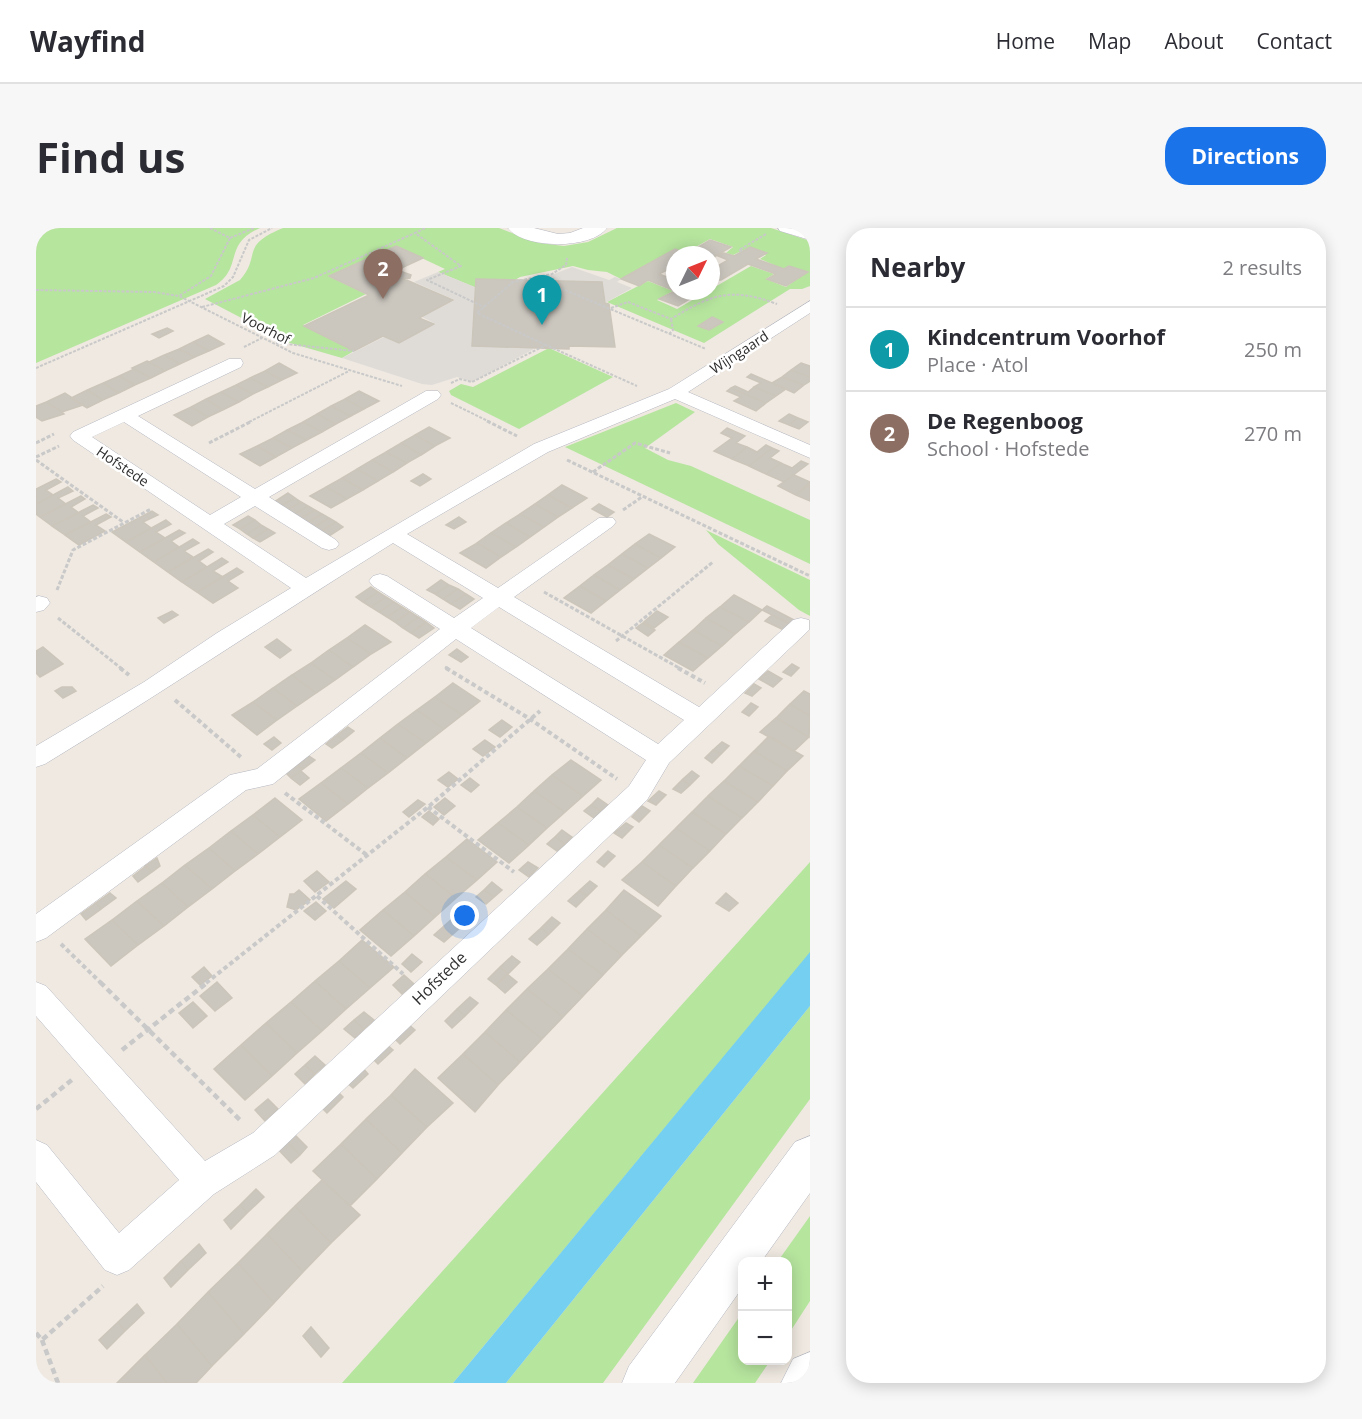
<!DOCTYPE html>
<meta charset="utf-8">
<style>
body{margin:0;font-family:"Open Sans",sans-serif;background:#f7f7f7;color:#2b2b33}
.controls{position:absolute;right:18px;bottom:18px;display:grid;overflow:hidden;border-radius:12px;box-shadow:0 3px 15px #0003}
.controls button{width:54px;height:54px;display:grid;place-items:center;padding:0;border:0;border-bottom:2px solid #e1e1e2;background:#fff;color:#2b2b33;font:30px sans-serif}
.compass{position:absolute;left:630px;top:18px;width:54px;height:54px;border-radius:50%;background:#fff;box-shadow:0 3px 15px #0003;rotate:47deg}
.you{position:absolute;left:429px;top:688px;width:21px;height:21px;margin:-15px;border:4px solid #fff;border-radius:50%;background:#1a73e8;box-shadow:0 0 0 9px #1a73e833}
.badge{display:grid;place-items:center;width:39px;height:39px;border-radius:50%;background:#1a73e8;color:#fff;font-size:20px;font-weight:700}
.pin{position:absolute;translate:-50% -50px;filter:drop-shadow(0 2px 3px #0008)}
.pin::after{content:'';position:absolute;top:32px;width:21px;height:18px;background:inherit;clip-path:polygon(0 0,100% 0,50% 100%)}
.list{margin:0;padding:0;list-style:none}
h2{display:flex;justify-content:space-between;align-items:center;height:78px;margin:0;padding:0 24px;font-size:26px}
h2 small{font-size:20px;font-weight:400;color:#7c7c81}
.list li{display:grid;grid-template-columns:39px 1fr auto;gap:18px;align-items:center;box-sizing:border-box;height:84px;padding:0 24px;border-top:2px solid #e1e1e2}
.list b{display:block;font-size:22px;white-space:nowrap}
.list p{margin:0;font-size:20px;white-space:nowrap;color:#7c7c81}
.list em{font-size:20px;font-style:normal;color:#7c7c81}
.map{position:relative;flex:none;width:774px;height:1155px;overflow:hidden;border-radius:24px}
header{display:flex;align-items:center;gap:36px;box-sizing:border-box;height:84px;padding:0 30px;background:#fff;border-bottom:2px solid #e1e1e2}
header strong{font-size:28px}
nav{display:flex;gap:33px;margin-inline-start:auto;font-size:21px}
.intro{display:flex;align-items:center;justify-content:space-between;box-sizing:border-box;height:144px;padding:0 36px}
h1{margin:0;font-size:42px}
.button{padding:15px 27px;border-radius:24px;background:#1a73e8;color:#fff;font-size:21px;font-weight:700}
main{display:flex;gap:36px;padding:0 36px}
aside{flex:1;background:#fff;border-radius:24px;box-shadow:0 3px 15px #0003}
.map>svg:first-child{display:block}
.green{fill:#b6e59e}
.plaza{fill:#dfdcd8}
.water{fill:#75cff0}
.building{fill:#cbc7bf;stroke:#cbc5ba;stroke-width:1.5}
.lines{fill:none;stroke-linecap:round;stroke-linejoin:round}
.street-casing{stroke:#b4b7c1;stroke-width:1}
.secondary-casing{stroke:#b4b7c1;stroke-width:1}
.path-far3{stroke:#c9c9c9;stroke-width:2;stroke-dasharray:3 1.5;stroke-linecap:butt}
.path-far2{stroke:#c9c9c9;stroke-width:3;stroke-dasharray:4 2;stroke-linecap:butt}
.path-far1{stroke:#c9c9c9;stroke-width:4;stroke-dasharray:4.5 3;stroke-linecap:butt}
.path{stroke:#c9c9c9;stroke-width:4.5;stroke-dasharray:6 4;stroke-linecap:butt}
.street{fill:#fff;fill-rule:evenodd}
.secondary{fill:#fff;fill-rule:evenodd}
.labels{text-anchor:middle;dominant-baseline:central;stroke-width:5;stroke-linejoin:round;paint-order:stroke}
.far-street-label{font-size:14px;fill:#2e2e2e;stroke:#fff}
.street-label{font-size:16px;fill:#2e2e2e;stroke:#fff}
</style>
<header>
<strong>Wayfind</strong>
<nav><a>Home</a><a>Map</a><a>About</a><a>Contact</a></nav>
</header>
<div class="intro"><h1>Find us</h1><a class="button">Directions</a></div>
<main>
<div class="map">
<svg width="774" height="1155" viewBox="0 0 774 1155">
<rect width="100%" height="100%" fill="#efe9e1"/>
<path class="green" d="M0,0H224C187,16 207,39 180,57L0,135Z
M247,0H463L503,15L528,18L552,14L581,0H735L774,13V58L766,61H754L668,115L571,74L612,53L637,63L621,72L641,81L715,38L738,46L730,51L750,59L771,44L753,38L747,41L724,31L730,27L712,20L697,27L690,25L697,19L674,11L656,21L670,27H652L639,22L585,51L571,44L552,42L537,38L484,49L455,66L402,44L409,41L360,18L292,48L330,66L267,97L318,123L306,130L254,115L169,71L204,52C226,27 203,18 247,0Z
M513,120L577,149L483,201L415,167L413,163L425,156L437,159Z
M640,175L659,184L609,220L632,232L655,238L774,292V336L529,219Z
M670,302L774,352V388L763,382L682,316Z
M774,634V725L417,1155H306Z
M774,778V871L567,1155H470Z
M774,988V1073L752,1107V1034L742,1033Z
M706,1085V1132L734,1133L719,1155H657Z"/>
<path class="plaza" d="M536,39L573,52L579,49L585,51L581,54L596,60L571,74L520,55L513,113L436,154L421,149L396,157L386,156L306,130L348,109L362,115L400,96L386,89L419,72L378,54L402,44L461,68Z"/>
<path class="water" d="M774,724V778L470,1155H417Z"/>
<path class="building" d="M674,12L695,19L678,29L657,22Z
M360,18L387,30L361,42L375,47L374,50L368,51L417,72L383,90L398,96L363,115L347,108L318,123L268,98L333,67L293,48Z
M714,19L731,25L720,31L748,41L753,38L772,44L750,58L731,51L740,46L712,36L685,52H682L675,58V42L692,32L682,28L688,25L698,28Z
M639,21L654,27H639V38L623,46L639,52V63H667L642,78L623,71L639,63L612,52L603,58L585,51Z
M440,51L566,54L569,75L573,76L579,119L533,118V121L436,118Z
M676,89L687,94L673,102L662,98Z
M131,100L137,103L123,110L116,106Z
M172,107L188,116L173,123L157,114Z
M157,114L173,123L159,129L143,121Z
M143,121L159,129L144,136L128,127Z
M128,127L144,136L129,143L113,134Z
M111,133L113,134L129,143L115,150L96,140Z
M243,135L261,145L246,152L229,143Z
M765,135L774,138V149L755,142Z
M98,141L115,150L99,157L83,148Z
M755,142L774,149V153L768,157L746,149Z
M229,143L246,152L232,159L214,150Z
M715,146L750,161L740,168L718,159L725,155L711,149Z
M83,148L99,157L83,165L67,155Z
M746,149L768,157L758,165L736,155Z
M214,150L232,159L217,166L200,157Z
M67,155L83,165L67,172L51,162Z
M200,157L217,166L203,174L185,164Z
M699,158L712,164L718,159L740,168L730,175L695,160Z
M695,160L730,175L720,183L698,173L705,169L691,163Z
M51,162L67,172L51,180L35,170Z
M323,163L343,173L328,181L309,171Z
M185,164L203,174L187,182L170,171Z
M29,165L47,177L26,184L10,174Z
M170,171L187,182L172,189L155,179Z
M309,171L328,181L315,188L295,178Z
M10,174L26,184L28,186L6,193L0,189V178Z
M295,178L315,188L300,196L281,186Z
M155,179L172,189L156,198L138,187Z
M281,186L300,196L286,204L267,194Z
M753,186L762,190L753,197L743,193Z
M762,190L772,194L763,201L753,197Z
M267,194L286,204L271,212L251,202Z
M393,199L414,210L399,218L379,207Z
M691,200L709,208L700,215L711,219L696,231L678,223L696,210L685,205Z
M251,202L271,212L256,220L237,210Z
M379,207L399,218L385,227L365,215Z
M237,210L256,220L240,229L221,218Z
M365,215L385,227L371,235L350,224Z
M730,217L736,220L713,238L696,231L711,219L721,224Z
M221,218L240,229L224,238L204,226Z
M736,220L743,223L734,230L745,235L730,246L713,238Z
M350,224L371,235L357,244L336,232Z
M336,232L357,244L342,253L321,241Z
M765,233L772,236L748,254L730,246L745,235L756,240Z
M321,241L342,253L327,262L306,250Z
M387,246L395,251L384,258L375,253Z
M758,247L774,254L760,267L742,258Z
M306,250L327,262L311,271L290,259Z
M20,251L25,254L10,262L17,267L0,276V261Z
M774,256V273L760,267Z
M526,257L551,270L536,280L512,267Z
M32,259L37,263L22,270L30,276L4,289L0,286V276Z
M290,259L311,271L295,280L274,268Z
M252,265L259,270L244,278L238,274Z
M512,267L536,280L522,289L499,276Z
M45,268L49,271L35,279L43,285L16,298L4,289Z
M259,270L265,274L251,282L244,278Z
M265,274L272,278L258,286L251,282Z
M499,276L522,289L508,299L484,286Z
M563,276L578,284L571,289L556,281Z
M57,277L62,280L47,288L55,294L29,307L16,298Z
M272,278L279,282L265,290L258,286Z
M279,282L286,286L272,294L265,290Z
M116,283L122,287L107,294L115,300L90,314L76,304Z
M70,286L75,289L60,297L69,303L43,317L29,307Z
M286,286L293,290L278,299L272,294Z
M484,286L508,299L494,309L470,295Z
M212,288L219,292L204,301L197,297Z
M423,289L430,294L418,301L410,297Z
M293,290L300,294L286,303L278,299Z
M130,292L135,296L120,304L129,310L104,324L90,314Z
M219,292L225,297L211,306L204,301Z
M300,294L307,299L293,308L286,303Z
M470,295L494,309L480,319L455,305Z
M225,297L232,301L217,310L211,306Z
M232,301L239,305L224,314L217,310Z
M143,302L149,305L135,313L143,319L118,334L104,324Z
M455,305L480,319L465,329L441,315Z
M613,306L639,319L625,330L599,316Z
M157,311L163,315L148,323L157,329L132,344L118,334Z
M441,315L465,329L450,340L424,325Z
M599,316L625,330L612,340L586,326Z
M172,321L177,324L163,333L171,339L146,354L132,344Z
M586,326L612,340L598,351L572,337Z
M186,330L192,334L177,343L187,349L161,364L146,354Z
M572,337L598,351L584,362L558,347Z
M201,340L207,344L192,353L202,360L177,375L161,364Z
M558,347L584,362L570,373L544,358Z
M405,352L413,357L399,366L391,362Z
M413,357L422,361L407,371L399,366Z
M544,358L570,373L555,385L528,370Z
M335,359L342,364L327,374L320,369Z
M422,361L430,366L415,376L407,371Z
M342,364L350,369L335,379L327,374Z
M430,366L438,371L424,381L415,376Z
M698,367L726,382L713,394L684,379Z
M350,369L358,374L343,384L335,379Z
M358,374L366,379L351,389L343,384Z
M731,378L758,392L754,396L726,382Z
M366,379L374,384L359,394L351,389Z
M684,379L713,394L699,406L670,390Z
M136,383L142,387L128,395L122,390Z
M621,383L632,389L618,400L608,394Z
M374,384L382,389L367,400L359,394Z
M736,387L754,396L748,402L729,393Z
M382,389L390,394L375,405L367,400Z
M670,390L699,406L686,418L657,402Z
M390,394L398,400L383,410L375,405Z
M607,395L619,402L612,408L600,400Z
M329,397L355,414L335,426L311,410Z
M657,402L686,418L672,430L643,414Z
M311,410L335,426L317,439L293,422Z
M241,411L255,422L244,430L229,419Z
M643,414L672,430L657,443L628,427Z
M7,419L27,436L4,449L0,445V423Z
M421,421L432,429L425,434L413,427Z
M293,422L317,439L299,452L275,435Z
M275,435L299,452L280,465L256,447Z
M756,436L763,440L755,448L747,444Z
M732,443L746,451L737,459L723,451Z
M256,447L280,465L261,478L237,460Z
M417,455L444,473L426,487L399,469Z
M718,456L725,460L716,468L709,465Z
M26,459H36L40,463L27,470L19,463Z
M237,460L261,478L241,492L217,474Z
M768,463L774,466V488L754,476Z
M399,469L426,487L408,501L381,482Z
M217,474L241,492L221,507L196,487Z
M715,475L722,479L713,488L706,484Z
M754,476L774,488L773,509L740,490Z
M381,482L408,501L390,515L362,496Z
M740,490L773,509L758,523L724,504Z
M466,492L476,499L464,509L453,502Z
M362,496L390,515L371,530L344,510Z
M312,499L318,503L307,512L301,507Z
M301,507L307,512L296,520L290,516Z
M733,508L758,523L767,528L751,543L718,523Z
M238,509L245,515L236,522L228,516Z
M344,510L371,530L352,545L325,525Z
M449,512L459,519L447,528L437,521Z
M686,514L693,518L685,526L677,522Z
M677,522L685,526L676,535L669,530Z
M718,523L751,543L737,558L703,538Z
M325,525L352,545L332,560L305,540Z
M273,528L279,532L267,541L261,537Z
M535,532L565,552L547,568L516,547Z
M261,537L267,541L255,550L250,545Z
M703,538L737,558L722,574L688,553Z
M305,540L332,560L312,576L285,555Z
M265,543L273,550L264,557L255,550Z
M656,543L663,548L654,557L646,552Z
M413,544L422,551L412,559L402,552Z
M516,547L547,568L529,584L498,563Z
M434,550L443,557L435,564L425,557Z
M646,552L654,557L645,565L637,561Z
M688,553L722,574L706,590L672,568Z
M285,555L312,576L290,593L263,571Z
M498,563L529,584L511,600L481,579Z
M623,563L630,567L620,577L612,573Z
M672,568L706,590L690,606L656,584Z
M239,570L266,592L244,609L217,587Z
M409,570L419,578L408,587L398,579Z
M562,570L572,577L565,583L555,577Z
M382,572L389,576L373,589L367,584Z
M555,577L565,583L558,590L548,583Z
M606,578L614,583L603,594L596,589Z
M481,579L511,600L493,617L462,595Z
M393,583L403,591L397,597L386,589Z
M656,584L690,606L674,623L640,600Z
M217,587L244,609L222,626L195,603Z
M462,595L493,617L473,635L442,612Z
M590,595L597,599L586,610L578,605Z
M640,600L674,623L657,640L623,617Z
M526,602L536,609L529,616L519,609Z
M195,603L222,626L199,643L173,620Z
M519,609L529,616L521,623L511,616Z
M431,611L461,634L441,652L410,629Z
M623,617L657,640L640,658L606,634Z
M173,620L199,643L176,661L149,637Z
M572,623L579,628L568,639L561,634Z
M410,629L441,652L420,670L389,646Z
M121,630L124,638L116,644L109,638Z
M492,634L502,640L493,649L483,642Z
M606,634L640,658L622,678L586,652Z
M149,637L176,661L152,679L126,655Z
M110,638L116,644L102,654L97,648Z
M281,643L293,654L279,664L268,653Z
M389,646L420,670L399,689L369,664Z
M310,653L320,661L298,680L287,671Z
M554,653L561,658L551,668L543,663Z
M456,654L466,662L458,669L448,662Z
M126,655L152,679L128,698L101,673Z
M263,662L274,672L260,682L251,679L254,666H258Z
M448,662L458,669L450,676L440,669Z
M588,662L625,688L605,708L570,682Z
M543,663L551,668L540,679L532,673Z
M369,664L399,689L378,708L347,682Z
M74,665L80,670L65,681L60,675Z
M690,665L702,675L693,683L680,675Z
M101,673L128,698L102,717L76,692Z
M280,674L290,683L279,692L268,683Z
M60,675L65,681L50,692L45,686Z
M347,682L378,708L355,728L324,702Z
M570,682L605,708L586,727L551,701Z
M516,689L524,695L513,706L505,700Z
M416,691L425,699L417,706L407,699Z
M76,692L102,717L75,738L49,711Z
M407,699L417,706L408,714L398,707Z
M505,700L513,706L501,717L493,711Z
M551,701L586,727L567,747L532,721Z
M326,712L358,739L334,760L303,733Z
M532,721L567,747L547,768L512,741Z
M376,726L386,734L375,744L366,736Z
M476,728L484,734L472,746L464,739Z
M303,733L334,760L310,781L279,753Z
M168,739L176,748L164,757L156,749Z
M464,739L472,746L460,757L452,751Z
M512,741L547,768L527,789L491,761Z
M471,746L481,754L469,765L460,757Z
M368,747L378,756L366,766L357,757Z
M279,753L310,781L286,803L255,774Z
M181,754L196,770L179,783L164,768Z
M491,761L527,789L506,811L470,782Z
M434,769L442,775L429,788L421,781Z
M157,774L171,788L157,800L143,785Z
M255,774L286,803L261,825L230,795Z
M421,781L429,788L416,800L409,793Z
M470,782L506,811L484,834L449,804Z
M328,784L338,792L328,801L318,792Z
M318,792L328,801L319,810L308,801Z
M230,795L261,825L236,848L205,817Z
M371,795L379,802L364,816L357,809Z
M449,804L484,834L462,857L427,826Z
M349,815L357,822L342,836L335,829Z
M205,817L236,848L209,872L178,841Z
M427,826L462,857L439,884L402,850Z
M279,828L289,837L279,846L269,837Z
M269,837L279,846L269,856L259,846Z
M325,838L332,846L317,860L309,853Z
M379,841L417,875L391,899L355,867Z
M300,862L307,869L291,885L284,878Z
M355,867L391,899L366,925L330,891Z
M232,871L242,881L229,893L219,882Z
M330,891L366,925L341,951L305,916Z
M256,904L271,919L264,927L248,911Z
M248,911L264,927L255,935L240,919Z
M305,916L341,951L314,978L277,943Z
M286,952L324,987L295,1015L259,978Z
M220,961L228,969L211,985L204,977Z
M204,977L211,985L195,1001L188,992Z
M259,978L295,1015L267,1044L231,1006Z
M231,1006L267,1044L238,1075L202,1035Z
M163,1016L170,1025L152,1042L145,1033Z
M145,1033L152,1042L135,1059L128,1050Z
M202,1035L238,1075L208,1106L172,1064Z
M172,1064L208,1106L176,1138L141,1096Z
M101,1076L108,1085L89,1103L82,1094Z
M82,1094L89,1103L71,1121L63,1112Z
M141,1096L176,1138L160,1155H131L109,1127Z
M275,1099L293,1120L285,1129L267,1108Z
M109,1127L131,1155H81Z"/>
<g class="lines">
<g class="street-casing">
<path id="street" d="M742,0H763L774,3V12L744,3Z
M774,73V85L652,164L774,217V230L639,171L512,224L371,306L462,360L563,290H577L580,294L577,298L478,369L663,479L757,392L765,390L773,392V402L633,535L611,572L239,927L178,966L93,1042L81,1047L69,1042L0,954V912L11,917L83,1005L143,952L0,788V754L10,758L169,933L217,905L593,558L610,532L420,411L237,556L210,562L10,710L0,714V686L194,547L221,541L404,401L337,358L333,353L337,348L344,346L351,348L418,390L447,370L357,315C240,388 126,465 9,536L0,539V518L108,454L181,405L255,360L37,212L34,208L37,204L193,131H205L207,135L205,139L102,188L219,261L390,163H402L405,167L402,171L233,269L300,312L303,316L300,320L293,322L286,320L219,278L188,296L270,350L498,216L633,161ZM88,194L205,269L174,287L56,209ZM463,379L648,492L622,516L435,400Z
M3,368L11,370L14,375L8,382L0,384V369Z"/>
</g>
<g class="secondary-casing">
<path id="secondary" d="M472,0H498L522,6L534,5L547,0H571C555,22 487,21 472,0Z
M774,908V965L725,1034H706V1060L639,1155H586L593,1138L759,914Z
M774,1124V1155H745L757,1131Z"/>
</g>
<path class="path-far3" d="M174,0L194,10L218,0
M389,0L379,5L425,38L391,52L448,79
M194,10L175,48L143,68L257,125L366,158
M706,23L703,22L730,6
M500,50L670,121
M0,62L118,64L143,68
M166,79L278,50L379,5
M575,80L592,74L635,91C676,66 695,59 741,76
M633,106L637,102L635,91
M240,115L318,123
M510,117L441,85L477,54L516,46L530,37L531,30
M208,119L226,110
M0,140L188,58L197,49L213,12L236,0
M415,155L424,151L436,154L510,117L601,158
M415,175L454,194
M213,194L313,143"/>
<path class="path-far2" d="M451,193L481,208
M0,215L18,206
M173,215L216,193
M0,229L23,218
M0,232L87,294
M531,232L774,348
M557,244L599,215L634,225
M587,282L606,269
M21,362L37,322L115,281
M508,364L645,441
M22,390L86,441
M580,413L677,334
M409,439L413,441"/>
<path class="path-far1" d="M84,440L93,447
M410,440L494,491L581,551
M642,440L669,455
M139,472L206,530
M249,565L332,628
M392,579L478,644
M281,668L367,746
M25,716L65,755
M170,755L392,579L504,483"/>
<path class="path" d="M64,754L206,894
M86,822L172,754
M0,881L37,851
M0,1105L6,1112L67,1058
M6,1112L22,1155"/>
<use href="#street" class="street"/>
<use href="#secondary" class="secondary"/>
</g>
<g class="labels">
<g class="far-street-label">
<text transform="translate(230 100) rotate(27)">Voorhof</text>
<text transform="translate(703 124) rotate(-33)">Wijngaard</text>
<text transform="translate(87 238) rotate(34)">Hofstede</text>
</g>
<g class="street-label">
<text transform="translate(403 750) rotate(-44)">Hofstede</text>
</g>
</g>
</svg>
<div class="controls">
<button>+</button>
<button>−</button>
</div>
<svg class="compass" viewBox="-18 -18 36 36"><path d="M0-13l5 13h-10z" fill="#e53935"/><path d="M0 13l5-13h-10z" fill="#7c7c81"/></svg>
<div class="you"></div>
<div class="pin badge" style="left:506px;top:97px;background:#0f9aa8">1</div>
<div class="pin badge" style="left:347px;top:71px;background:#8d6e63">2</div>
</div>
<aside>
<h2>Nearby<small>2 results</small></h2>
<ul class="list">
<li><span class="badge" style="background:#0f9aa8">1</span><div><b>Kindcentrum Voorhof</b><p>Place · Atol</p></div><em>250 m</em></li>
<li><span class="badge" style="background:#8d6e63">2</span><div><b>De Regenboog</b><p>School · Hofstede</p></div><em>270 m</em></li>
</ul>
</aside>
</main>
